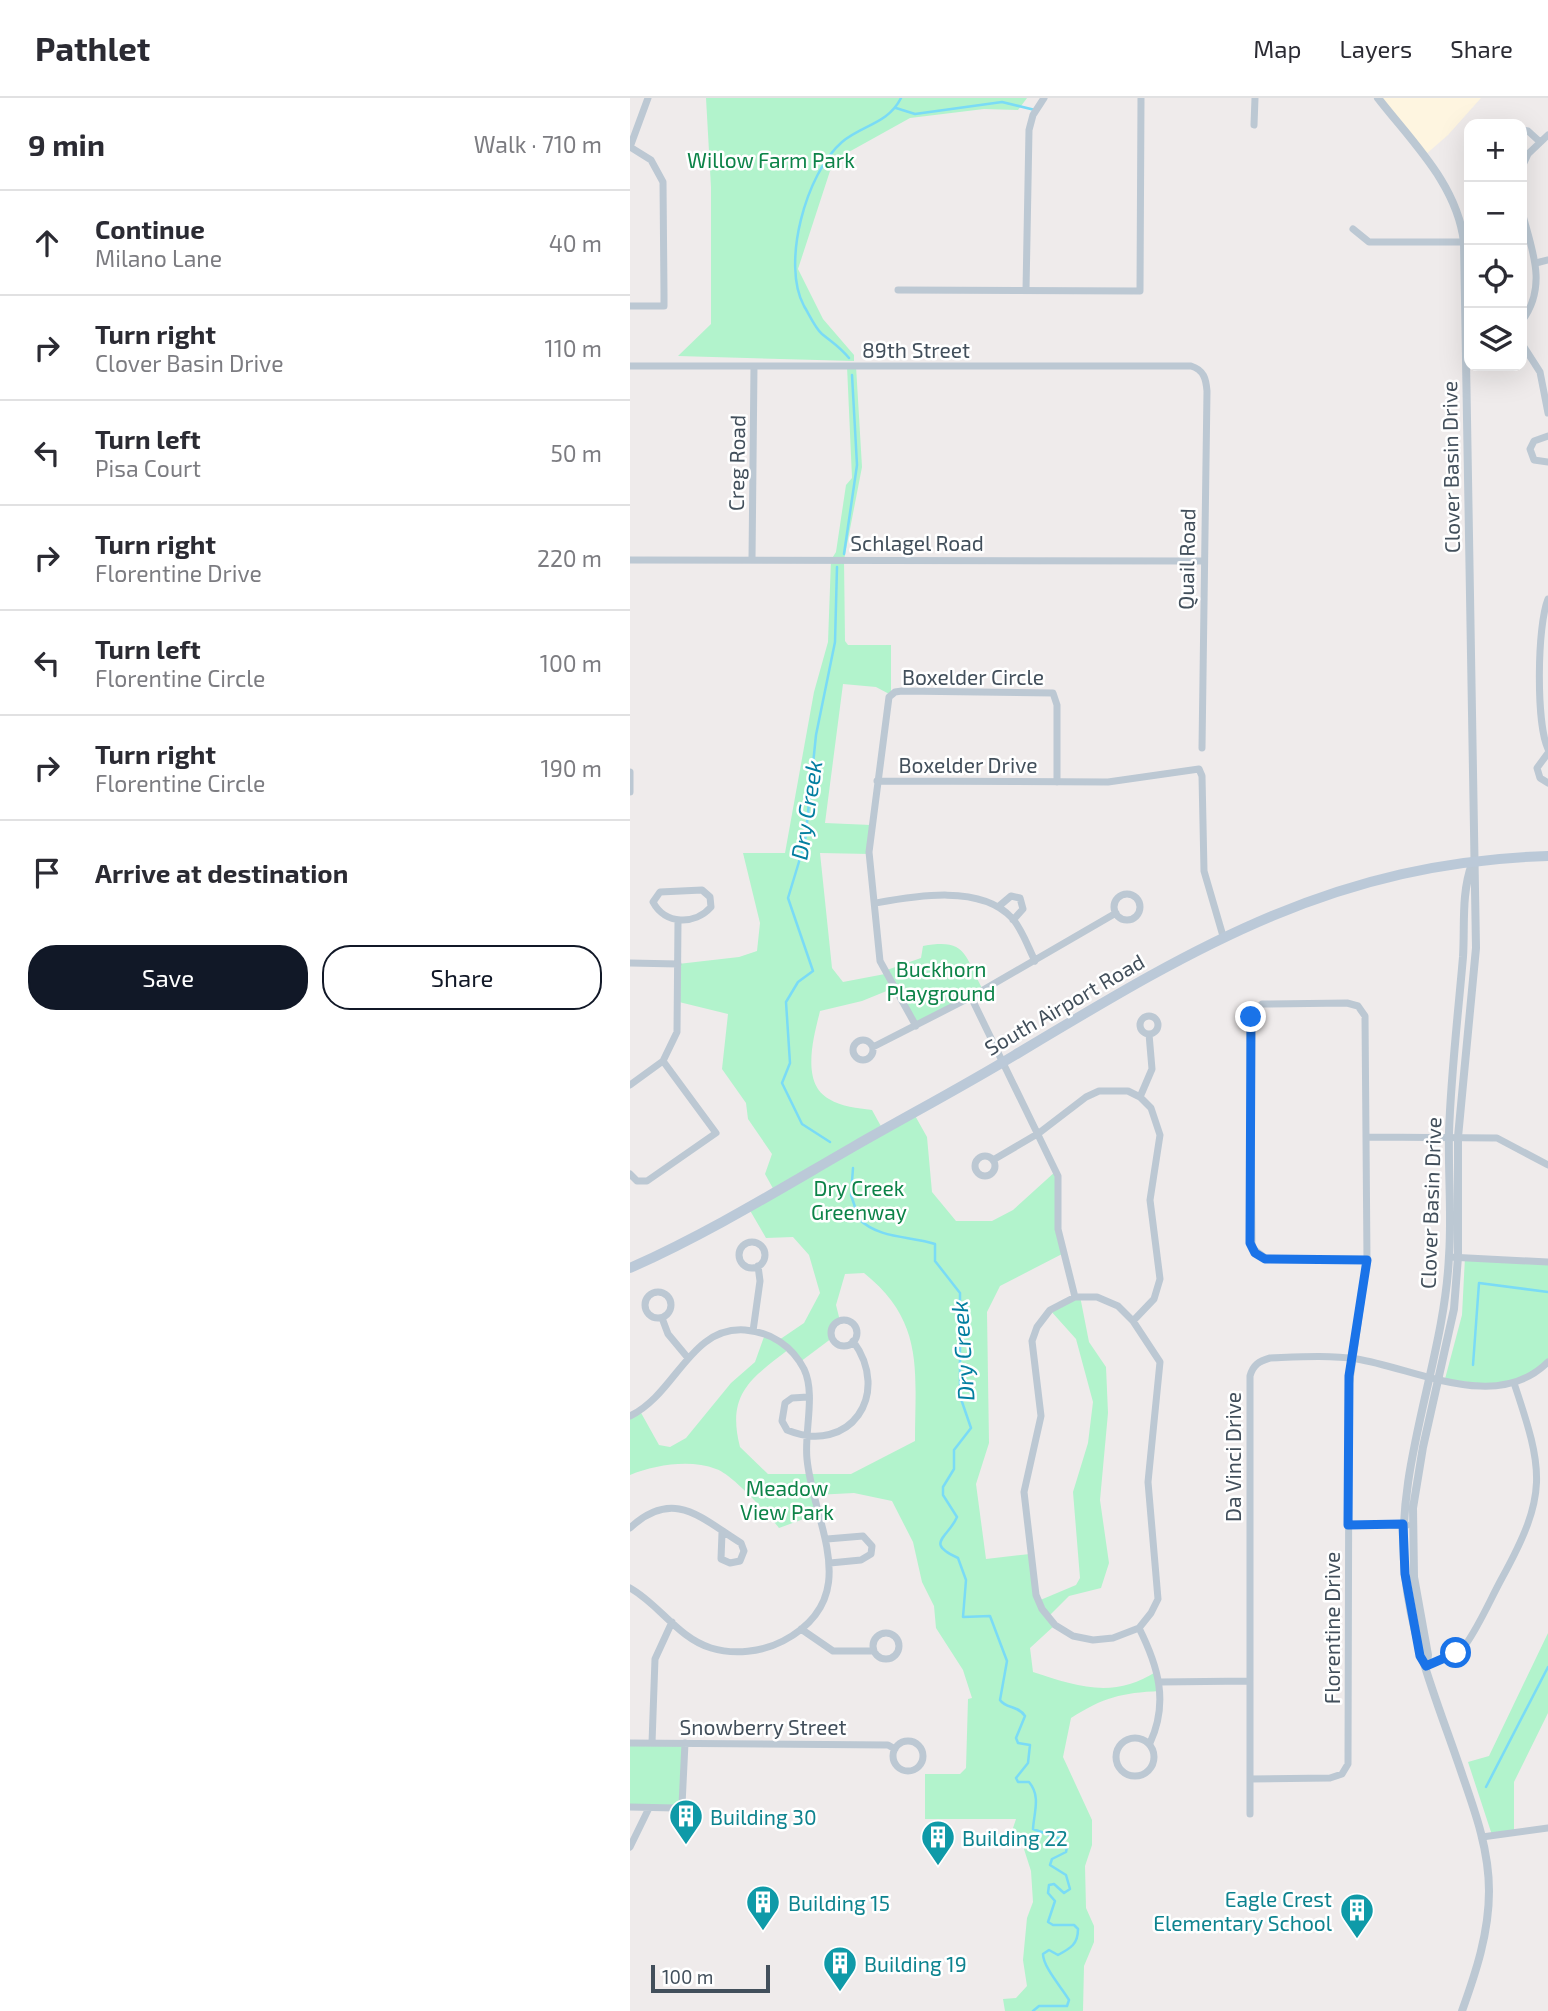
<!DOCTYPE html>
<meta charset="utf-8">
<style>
body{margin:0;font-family:"Exo 2",sans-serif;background:#f2f2f3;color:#2b2b33}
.controls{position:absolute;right:21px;top:21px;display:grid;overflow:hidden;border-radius:14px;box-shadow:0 7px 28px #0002}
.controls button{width:63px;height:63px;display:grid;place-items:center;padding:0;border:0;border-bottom:2px solid #e1e1e2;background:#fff;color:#2b2b33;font:35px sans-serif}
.scale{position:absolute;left:21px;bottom:18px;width:119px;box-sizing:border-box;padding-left:7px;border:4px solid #424f5b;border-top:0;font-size:19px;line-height:24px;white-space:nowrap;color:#424f5b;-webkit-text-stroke:5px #fff;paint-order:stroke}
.stop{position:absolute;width:21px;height:21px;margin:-16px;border:5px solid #1a73e8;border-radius:50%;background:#fff}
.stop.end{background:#1a73e8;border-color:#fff;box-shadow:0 2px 7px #0008}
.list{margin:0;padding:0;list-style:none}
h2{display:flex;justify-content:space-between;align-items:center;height:91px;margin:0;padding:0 28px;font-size:30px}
h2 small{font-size:23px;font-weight:400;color:#7c7c81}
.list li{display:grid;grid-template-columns:46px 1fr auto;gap:21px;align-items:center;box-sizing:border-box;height:105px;padding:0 28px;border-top:2px solid #e1e1e2}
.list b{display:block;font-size:26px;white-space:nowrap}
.list p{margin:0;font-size:23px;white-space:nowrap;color:#7c7c81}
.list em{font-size:23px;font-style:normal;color:#7c7c81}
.actions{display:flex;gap:14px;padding:21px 28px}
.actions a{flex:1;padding:16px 0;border:2px solid #111827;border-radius:28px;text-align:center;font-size:24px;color:#111827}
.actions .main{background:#111827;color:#fff}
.icon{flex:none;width:38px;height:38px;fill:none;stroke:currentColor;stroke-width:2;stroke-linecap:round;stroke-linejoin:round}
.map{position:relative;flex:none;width:918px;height:1913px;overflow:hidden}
header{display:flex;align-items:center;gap:42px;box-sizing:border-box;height:98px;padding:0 35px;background:#fff;border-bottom:2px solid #e1e1e2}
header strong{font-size:33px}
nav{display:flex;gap:38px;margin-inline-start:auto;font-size:24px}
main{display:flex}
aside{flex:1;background:#fff}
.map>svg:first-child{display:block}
.commercial{fill:#fef5e0}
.green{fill:#b2f3cc;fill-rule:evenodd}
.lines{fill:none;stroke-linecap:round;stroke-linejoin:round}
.stream{stroke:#7adbf6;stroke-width:2.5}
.minor{stroke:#bcc8d3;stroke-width:7}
.tertiary{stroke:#bcc8d3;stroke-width:8}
.secondary{stroke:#bbc9d8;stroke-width:10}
.route{stroke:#1a73e8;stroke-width:9}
.labels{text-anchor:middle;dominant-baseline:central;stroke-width:5;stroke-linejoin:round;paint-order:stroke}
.park-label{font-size:21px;fill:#0c8348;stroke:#fff}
.street-label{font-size:21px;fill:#424f5b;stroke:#fff}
.culture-label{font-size:21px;fill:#0d838f;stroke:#fff;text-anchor:start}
.water-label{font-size:23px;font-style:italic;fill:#027ea0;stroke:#fff}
</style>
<header>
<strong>Pathlet</strong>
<nav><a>Map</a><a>Layers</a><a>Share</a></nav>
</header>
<main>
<aside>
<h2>9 min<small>Walk · 710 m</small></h2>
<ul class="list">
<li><svg class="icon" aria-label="ahead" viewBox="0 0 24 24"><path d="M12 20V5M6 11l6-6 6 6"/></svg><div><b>Continue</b><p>Milano Lane</p></div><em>40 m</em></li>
<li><svg class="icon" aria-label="right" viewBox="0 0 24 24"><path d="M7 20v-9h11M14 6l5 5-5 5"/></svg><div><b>Turn right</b><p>Clover Basin Drive</p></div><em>110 m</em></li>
<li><svg class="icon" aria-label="left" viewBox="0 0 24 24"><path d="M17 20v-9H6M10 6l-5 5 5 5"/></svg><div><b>Turn left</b><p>Pisa Court</p></div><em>50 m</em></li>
<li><svg class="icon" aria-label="right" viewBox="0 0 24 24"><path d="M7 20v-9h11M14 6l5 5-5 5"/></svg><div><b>Turn right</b><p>Florentine Drive</p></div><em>220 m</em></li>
<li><svg class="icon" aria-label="left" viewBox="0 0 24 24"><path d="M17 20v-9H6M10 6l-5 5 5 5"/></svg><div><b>Turn left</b><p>Florentine Circle</p></div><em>100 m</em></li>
<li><svg class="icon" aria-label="right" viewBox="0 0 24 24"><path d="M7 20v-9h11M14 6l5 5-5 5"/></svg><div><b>Turn right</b><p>Florentine Circle</p></div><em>190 m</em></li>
<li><svg class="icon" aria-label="arrive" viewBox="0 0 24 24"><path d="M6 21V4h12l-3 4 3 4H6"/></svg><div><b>Arrive at destination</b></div></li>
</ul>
<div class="actions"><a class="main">Save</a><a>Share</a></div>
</aside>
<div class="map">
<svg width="918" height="1913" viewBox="0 0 918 1913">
<rect width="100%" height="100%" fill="#efebeb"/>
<path class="commercial" d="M747,0H851L818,37L794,58Z"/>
<path class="green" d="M76,0H397L388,12L354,11L280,20L217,55L200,73L168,171L193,221L224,257V263L48,258L81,226V89Z
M217,268H226L232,369L214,462L215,543L218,547H261V597L246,589L213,586L195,725L241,727L240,756L190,755L202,870L213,884L255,876L254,873L291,860L293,848C337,840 334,857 353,892L286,928L264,890L232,903L190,913C184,938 170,985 199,1001C212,1009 227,1010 242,1012L253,1032L283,1014L297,1039L302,1094L326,1123H362L383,1112L426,1073L428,1126L434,1155L370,1188L357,1214L359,1345L346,1386L356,1461L400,1456L408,1503L446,1487L450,1480L443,1394L458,1345L463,1304L446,1241L420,1212L450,1198L459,1244L476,1269L478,1315L470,1402L479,1465L471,1490L439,1498L418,1519L425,1527L400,1550L403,1574C448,1589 485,1601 527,1573L530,1593C491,1595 474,1599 441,1620L433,1659L462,1722V1747L455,1768L456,1810L464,1828V1844L454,1868L453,1913H375L373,1901L386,1900L397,1888L393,1862L397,1820L403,1804L401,1773L393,1748L382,1733L386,1721H295V1676H330L336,1670L338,1601L342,1600L333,1572L306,1530L304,1508L292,1484L283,1444L262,1403L224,1395L185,1397L190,1415L149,1430C137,1415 102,1376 86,1371C60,1361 25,1367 0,1377V1318L10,1313L29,1347L40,1349L56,1340L101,1285L125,1264L135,1236L149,1242L174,1225L190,1195L179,1157L163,1139L136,1140L118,1109L145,1094L135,1076L142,1056L118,1021L116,1005L92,971L98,916L49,904L48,866L109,859L127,853L130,825L113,755H155L184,594L198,544L201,462L206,454L216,387L222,380ZM234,1175C295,1224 285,1273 285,1343L221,1376H138L110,1349C96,1295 122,1280 159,1251L170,1264L202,1240V1230L210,1223L206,1207L215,1176Z
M835,1159L918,1164V1264C886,1293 853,1286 815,1281L832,1217Z
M918,1535V1615L884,1684V1733L862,1737L838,1664L859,1658Z
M0,1645H55L51,1708L0,1709Z"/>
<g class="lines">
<path class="stream" d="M266,10L285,16L372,4L405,12
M219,260C209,248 203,245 192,236C185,230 179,216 174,208C151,166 176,75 212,44C232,27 258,26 271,0
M214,456L227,367L222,277
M200,1044L172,1026L152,985L160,965L156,904L168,884L183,873L158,800L175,744L186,637L205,544L207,469
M223,1070L221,1097L229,1121C249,1141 281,1138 305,1146V1163L330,1195V1298L341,1330L324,1352V1371L313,1389V1397L327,1419C318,1440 294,1445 328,1460L336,1482L333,1519L360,1518L377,1563L370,1602C376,1611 388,1607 395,1618L386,1640L388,1645L400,1647L398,1665L386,1680L388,1684H399C411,1698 404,1714 403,1731L431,1741L437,1749L436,1754L422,1761L420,1767L436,1777L440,1791L434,1795L424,1786L419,1787L418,1795L425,1803L418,1824L423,1827H444L448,1831C448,1846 441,1850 428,1857L419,1852L413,1856C413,1869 432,1890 439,1902L437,1908H409L403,1913
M843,1267L849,1185L918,1194
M856,1689L918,1569"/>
<path class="minor" d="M624,27L625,0
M892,32L898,33L909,43
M0,49L18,0
M892,69L898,56L918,37
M892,114C902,152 918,188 892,223
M723,131L739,144H834
M906,165L918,162
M268,192L510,193L511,0
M396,192L399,32L403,17L414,0
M0,208H34V196L33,84L21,62L0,49
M892,246L910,274L918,315
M0,268H561C574,272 576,281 577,293L572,650
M918,338L904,343L900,351L904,362L918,364
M0,462L573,463
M122,462L124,268
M918,501C907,528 906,625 918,651
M918,655L907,670L910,680L918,685
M0,674V694
M247,683L478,684L569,671L572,678L574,773L593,838
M72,792L80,799L81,809C65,827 35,827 23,804L30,794Z
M484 809a13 13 0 1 1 26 0a13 13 0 1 1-26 0Z
M246,805C285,798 351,786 382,820C392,831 398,849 405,863
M368,809L381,798L390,800L393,811L383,822
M0,865L48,866
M341,899L428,1078V1131L445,1199
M510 927a9 9 0 1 1 18 0a9 9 0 1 1-18 0Z
M286,928L250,863L239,754L259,599L265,594L272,593L423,595L427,607V684
M223 952a10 10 0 1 1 20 0a10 10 0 1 1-20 0Z
M243,949L341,899L486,815
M0,987L33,963L47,934L48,823
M510,999L522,971L519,936
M737,1039L867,1040L918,1067
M345 1068a10 10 0 1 1 20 0a10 10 0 1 1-20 0Z
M363,1062L409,1035L456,999L469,993H498L510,999L521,1010L530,1037L520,1102L530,1181L524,1201L503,1223
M0,1076L7,1083H17L86,1035L33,963
M109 1157a13 13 0 1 1 26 0a13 13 0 1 1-26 0Z
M819,1159L918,1164
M15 1207a13 13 0 1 1 26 0a13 13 0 1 1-26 0Z
M445,1199H467L488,1208L503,1223L530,1264L518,1384L528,1501L521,1515L509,1530L483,1540L463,1542L443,1538L425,1527L412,1511L406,1497L394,1394L411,1318L402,1243L407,1229L420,1212Z
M32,1220L38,1236L58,1260
M201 1235a13 13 0 1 1 26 0a13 13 0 1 1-26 0Z
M123,1233L130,1183L128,1168
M178,1299L162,1300L155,1305L152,1323L157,1332C220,1358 262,1296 223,1243
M0,1318C46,1296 60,1228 115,1232C141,1234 162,1248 174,1271C186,1296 174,1334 177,1361C183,1426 236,1499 153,1543C132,1554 104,1557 81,1550C48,1540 29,1506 0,1490
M718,1427H777
M0,1430C44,1389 72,1421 111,1445L114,1453L110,1463L100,1465L91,1461L92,1435
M197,1441L233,1438L242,1448L241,1456L231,1462L200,1465
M509,1530C528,1568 539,1604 520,1645
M171,1531L203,1553H244
M243 1548a13 13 0 1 1 26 0a13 13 0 1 1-26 0Z
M796,1568L824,1557L836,1546C850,1526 860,1502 872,1480C918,1396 914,1374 884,1285
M530,1584L620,1583
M486 1659a19 19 0 1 1 38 0a19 19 0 1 1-38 0Z
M263 1658a15 15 0 1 1 30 0a15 15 0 1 1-30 0Z
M0,1645L258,1647L265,1651
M22,1645L25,1561L42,1524
M620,1681L700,1680L712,1676L718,1666L719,1289L737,1162L735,918L728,908L717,905L632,906L622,916L620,926L622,1150L637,1161L737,1162
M0,1709L45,1710L52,1707L55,1645
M620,1716V1278C623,1267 629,1263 640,1260C668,1259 699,1257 727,1261C787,1271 867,1315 918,1264
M852,1739L918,1730
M0,1749L19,1710"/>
<path class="tertiary" d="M748,0C782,44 827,86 834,144L846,850L828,1039V1159L824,1211L793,1349L783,1410L784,1479L798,1557L796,1568
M832,1913C846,1874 859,1835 859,1793C859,1753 846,1716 833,1679C811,1613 782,1547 775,1477C764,1367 814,1266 819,1158C822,1117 818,1076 819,1034C821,976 828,917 833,859C835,827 831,796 842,766"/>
<path class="secondary" d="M0,1170C77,1136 150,1091 223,1049C277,1018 332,989 385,957C562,851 703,764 918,758"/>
</g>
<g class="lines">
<path class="route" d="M621,919L620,1145L625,1155L635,1161L737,1162L719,1278L718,1427L773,1426L775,1476L790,1558L796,1568L826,1555"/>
</g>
<defs>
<g id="building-pin" transform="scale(1.75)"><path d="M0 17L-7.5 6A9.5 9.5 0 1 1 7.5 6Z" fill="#0f9aa8" stroke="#fff"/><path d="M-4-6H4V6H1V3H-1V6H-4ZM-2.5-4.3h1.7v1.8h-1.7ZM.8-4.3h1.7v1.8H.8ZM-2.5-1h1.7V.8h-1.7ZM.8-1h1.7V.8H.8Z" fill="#fff"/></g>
</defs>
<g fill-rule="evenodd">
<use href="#building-pin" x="56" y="1718"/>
<use href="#building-pin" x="308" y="1739"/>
<use href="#building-pin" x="133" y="1804"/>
<use href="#building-pin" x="727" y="1812"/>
<use href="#building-pin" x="210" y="1865"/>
</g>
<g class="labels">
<g class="park-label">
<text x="141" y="61">Willow Farm Park</text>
<text x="311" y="870">Buckhorn<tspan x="311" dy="24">Playground</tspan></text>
<text x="229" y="1089">Dry Creek<tspan x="229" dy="24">Greenway</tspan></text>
<text x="157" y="1389">Meadow<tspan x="157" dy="24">View Park</tspan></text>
</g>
<g class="street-label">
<text x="286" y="251">89th Street</text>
<text transform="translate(106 365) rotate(-89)">Creg Road</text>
<text transform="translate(820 369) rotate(-91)">Clover Basin Drive</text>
<text x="287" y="444">Schlagel Road</text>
<text transform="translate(556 461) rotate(-89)">Quail Road</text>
<text x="343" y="578">Boxelder Circle</text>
<text x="338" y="666">Boxelder Drive</text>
<text transform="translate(434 906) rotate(-30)">South Airport Road</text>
<text transform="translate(800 1105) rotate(-88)">Clover Basin Drive</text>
<text transform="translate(602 1359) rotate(-90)">Da Vinci Drive</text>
<text transform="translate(701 1530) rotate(-90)">Florentine Drive</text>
<text x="133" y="1628">Snowberry Street</text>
</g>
<g class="culture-label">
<text x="80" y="1718">Building 30</text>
<text x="332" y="1739">Building 22</text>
<text x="702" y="1800" text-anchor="end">Eagle Crest<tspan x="702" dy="24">Elementary School</tspan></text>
<text x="158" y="1804">Building 15</text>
<text x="234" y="1865">Building 19</text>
</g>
<g class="water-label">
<text transform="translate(176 712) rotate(-81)">Dry Creek</text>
<text transform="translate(332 1253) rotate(-94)">Dry Creek</text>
</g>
</g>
</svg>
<div class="controls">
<button>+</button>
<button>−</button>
<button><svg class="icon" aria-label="locate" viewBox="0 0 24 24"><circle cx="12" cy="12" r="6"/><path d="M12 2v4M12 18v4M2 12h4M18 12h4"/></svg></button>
<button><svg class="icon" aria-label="layers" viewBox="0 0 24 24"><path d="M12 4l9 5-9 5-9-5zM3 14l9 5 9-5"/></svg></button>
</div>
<div class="scale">100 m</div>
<div class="stop" style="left:826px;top:1555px"></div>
<div class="stop end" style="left:621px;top:919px"></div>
</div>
</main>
